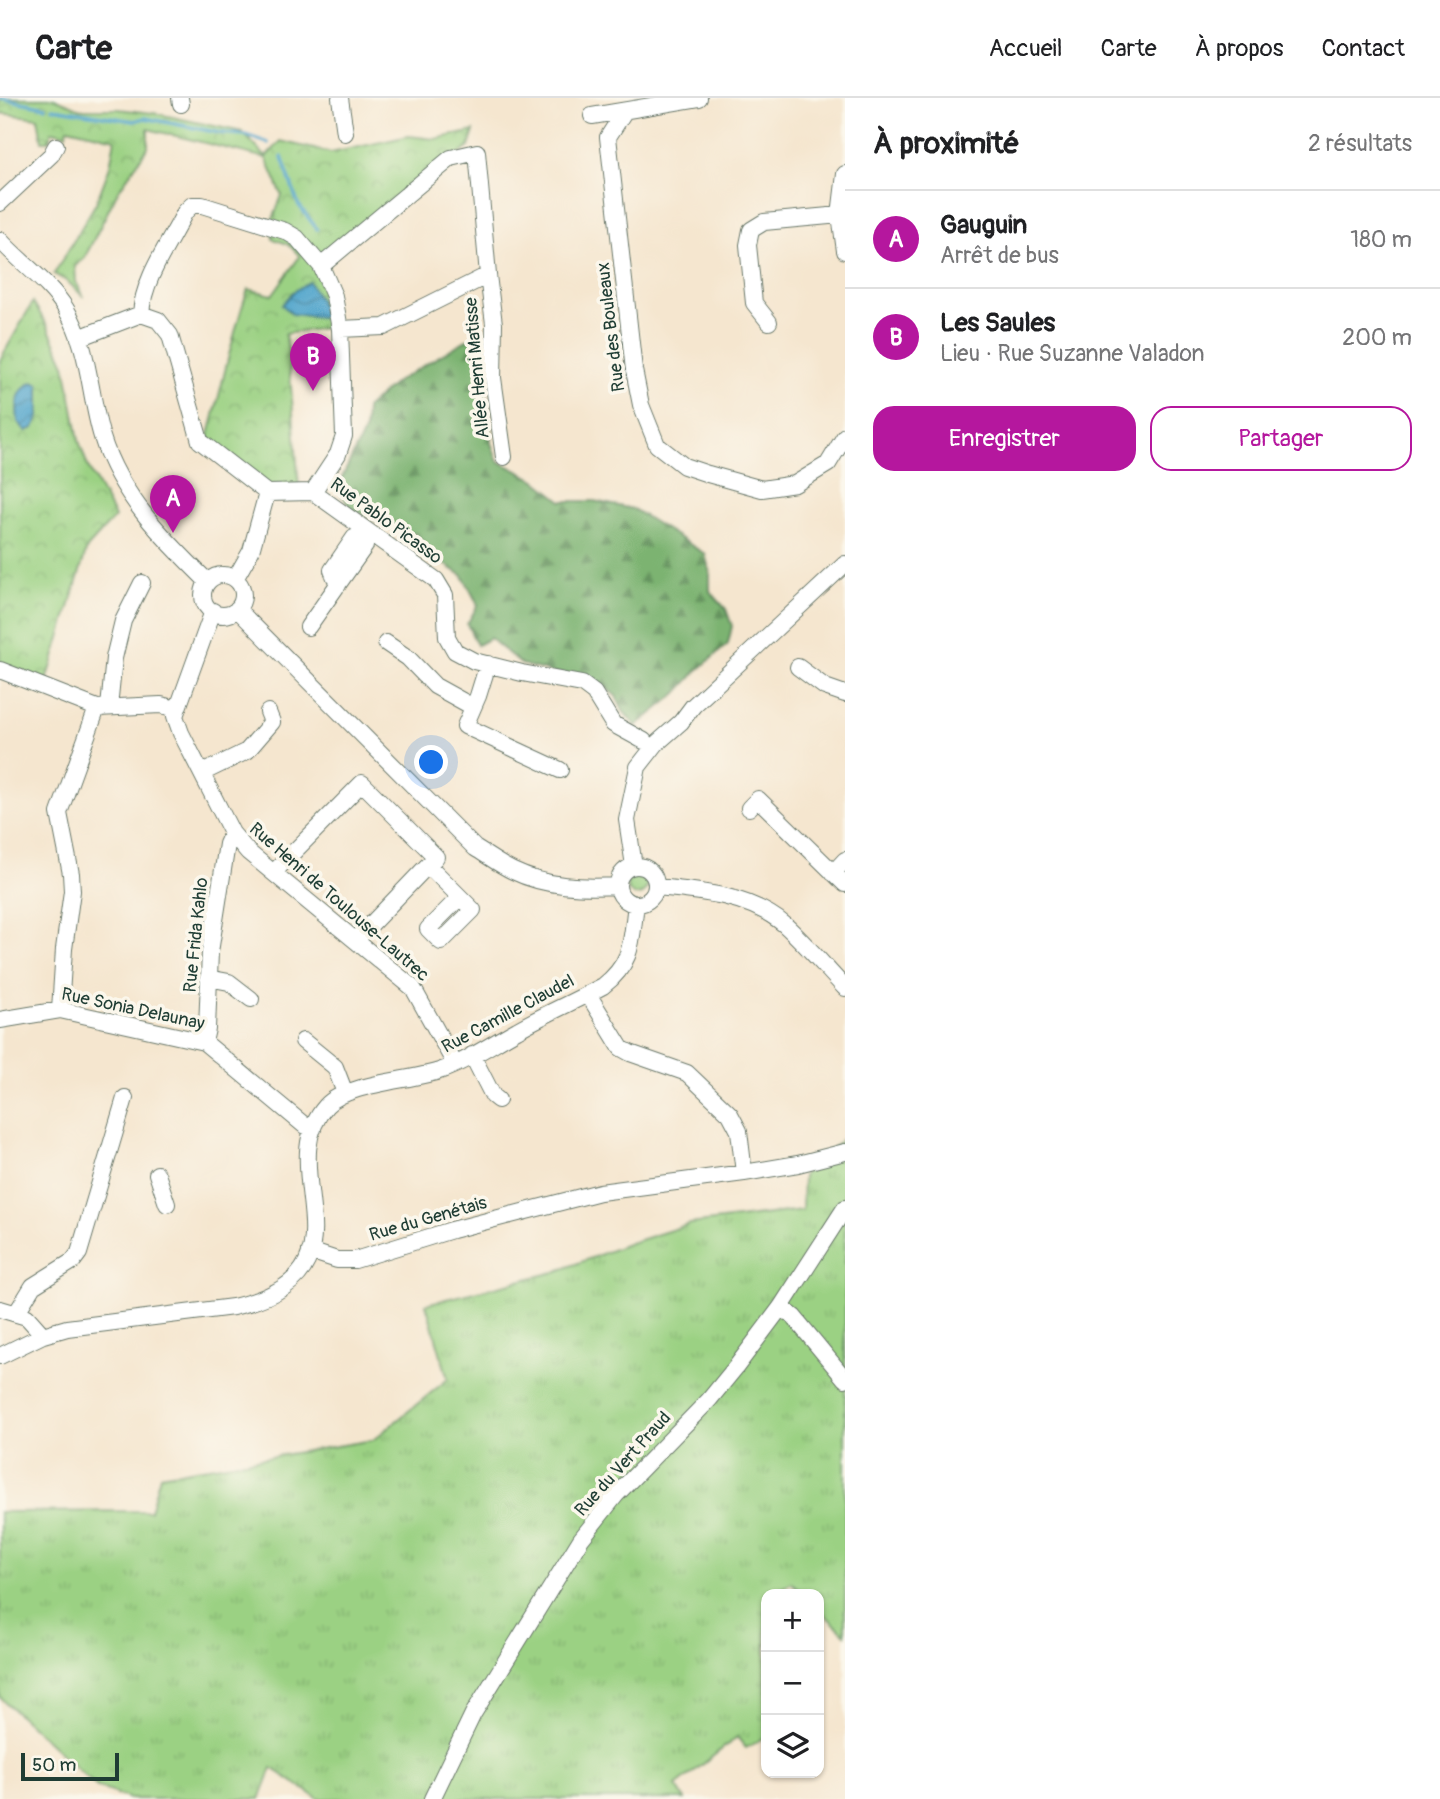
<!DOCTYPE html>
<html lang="fr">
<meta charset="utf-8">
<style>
body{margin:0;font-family:Pangolin,sans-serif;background:#f6f6f6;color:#202124}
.controls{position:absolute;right:21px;bottom:21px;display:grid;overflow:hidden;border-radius:14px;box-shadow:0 2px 5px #0004}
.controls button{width:63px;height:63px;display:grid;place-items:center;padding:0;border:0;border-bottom:2px solid #e0e0e0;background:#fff;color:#202124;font:35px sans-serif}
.scale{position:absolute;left:21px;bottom:18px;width:98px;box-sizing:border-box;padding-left:7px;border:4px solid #1f3d34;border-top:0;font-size:19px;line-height:24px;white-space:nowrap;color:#1f3d34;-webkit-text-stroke:5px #fbf7ec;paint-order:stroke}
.you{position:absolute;left:432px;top:665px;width:24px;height:24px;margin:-18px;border:5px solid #fff;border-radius:50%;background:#1a73e8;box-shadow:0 0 0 10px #1a73e833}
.badge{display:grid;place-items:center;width:46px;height:46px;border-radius:50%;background:#b5179e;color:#fff;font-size:23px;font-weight:700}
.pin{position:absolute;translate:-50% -58px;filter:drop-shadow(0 2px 4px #0008)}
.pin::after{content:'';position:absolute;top:37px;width:24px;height:21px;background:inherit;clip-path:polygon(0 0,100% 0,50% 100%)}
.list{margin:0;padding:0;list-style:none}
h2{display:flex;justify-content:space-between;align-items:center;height:91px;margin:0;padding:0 28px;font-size:30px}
h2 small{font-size:23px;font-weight:400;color:#757577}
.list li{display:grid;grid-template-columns:46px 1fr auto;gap:21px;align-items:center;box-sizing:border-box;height:98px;padding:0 28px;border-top:2px solid #e0e0e0}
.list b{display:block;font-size:26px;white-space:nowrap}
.list p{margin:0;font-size:23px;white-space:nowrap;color:#757577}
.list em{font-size:23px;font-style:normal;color:#757577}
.actions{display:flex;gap:14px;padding:21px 28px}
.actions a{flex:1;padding:16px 0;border:2px solid #b5179e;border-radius:21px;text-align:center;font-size:24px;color:#b5179e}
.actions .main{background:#b5179e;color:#fff}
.icon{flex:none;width:38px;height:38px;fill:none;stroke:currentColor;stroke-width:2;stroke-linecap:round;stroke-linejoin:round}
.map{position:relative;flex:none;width:845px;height:1701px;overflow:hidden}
header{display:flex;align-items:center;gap:42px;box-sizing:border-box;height:98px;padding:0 35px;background:#fff;border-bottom:2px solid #e0e0e0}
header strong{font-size:33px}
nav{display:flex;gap:38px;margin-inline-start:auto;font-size:24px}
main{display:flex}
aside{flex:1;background:#fff}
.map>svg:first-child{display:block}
.grass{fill:url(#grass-tufts);stroke:#5d875c;stroke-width:2}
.forest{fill:url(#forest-firs);stroke:#4e7852;stroke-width:2}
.park{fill:url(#park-crowns);stroke:#5d875c;stroke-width:2}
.water{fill:url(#water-waves);stroke:#387180;stroke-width:2}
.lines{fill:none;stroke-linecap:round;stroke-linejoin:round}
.stream{stroke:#51a5cc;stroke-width:3.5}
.minor-casing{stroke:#6a786a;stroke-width:18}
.minor{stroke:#fff;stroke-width:16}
.labels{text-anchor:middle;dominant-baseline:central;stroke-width:7;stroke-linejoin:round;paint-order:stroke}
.street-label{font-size:18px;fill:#1f3d34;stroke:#fbf7ec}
</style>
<header>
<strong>Carte</strong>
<nav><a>Accueil</a><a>Carte</a><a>À propos</a><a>Contact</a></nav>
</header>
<main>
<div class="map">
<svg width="845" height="1701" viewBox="0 0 845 1701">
<defs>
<pattern id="grass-tufts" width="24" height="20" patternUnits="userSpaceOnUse" patternTransform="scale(1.75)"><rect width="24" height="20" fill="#9bd183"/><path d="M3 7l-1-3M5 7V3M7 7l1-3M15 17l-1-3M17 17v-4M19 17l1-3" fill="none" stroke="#85b472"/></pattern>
<pattern id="forest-firs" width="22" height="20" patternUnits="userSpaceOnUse" patternTransform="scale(1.75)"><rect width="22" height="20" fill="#7cb371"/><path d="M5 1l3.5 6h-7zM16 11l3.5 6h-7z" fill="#65935e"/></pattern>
<pattern id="park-crowns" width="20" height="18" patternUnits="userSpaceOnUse" patternTransform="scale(1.75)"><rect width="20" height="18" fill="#9bd183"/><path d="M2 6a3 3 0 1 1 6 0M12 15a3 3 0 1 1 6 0" fill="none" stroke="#85b472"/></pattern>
<pattern id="water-waves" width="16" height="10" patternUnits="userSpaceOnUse" patternTransform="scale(1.75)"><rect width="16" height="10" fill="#51a5cc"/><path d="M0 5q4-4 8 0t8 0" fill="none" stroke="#4388a6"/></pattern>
</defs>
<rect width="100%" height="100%" fill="#fbf7ec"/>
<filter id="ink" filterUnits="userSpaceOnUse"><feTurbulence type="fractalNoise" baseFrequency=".0143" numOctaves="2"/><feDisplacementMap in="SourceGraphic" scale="14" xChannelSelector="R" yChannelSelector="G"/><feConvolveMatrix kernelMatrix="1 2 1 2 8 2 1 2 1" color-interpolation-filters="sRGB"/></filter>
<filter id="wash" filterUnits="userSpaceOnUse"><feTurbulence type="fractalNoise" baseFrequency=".00686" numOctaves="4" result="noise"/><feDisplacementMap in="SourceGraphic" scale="28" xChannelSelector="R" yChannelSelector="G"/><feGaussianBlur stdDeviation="1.57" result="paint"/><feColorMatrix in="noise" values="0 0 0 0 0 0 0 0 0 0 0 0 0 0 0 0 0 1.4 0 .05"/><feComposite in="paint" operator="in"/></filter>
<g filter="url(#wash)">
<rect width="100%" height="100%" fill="#f5e6cf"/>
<path class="grass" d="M627 787a10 10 0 1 1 20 0a10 10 0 1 1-20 0Z
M845,1039V1536L819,1511V1496H804L791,1484L775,1496H766V1638L746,1650L737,1639L676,1688L685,1701H319L272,1670L260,1701H130L97,1689L0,1599V1414L150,1413L160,1377L373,1342L448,1281L426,1206L555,1174L630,1145L690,1126L802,1112L803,1077Z"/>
<path class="forest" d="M484,240L482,283L490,314L491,345L498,363L534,381L562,403H594L633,411L705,456L710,475V493L726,511L732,528L728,546L697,573L676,596L636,628L623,613L616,598L605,589L521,566L490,540L477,547L467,526L478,507L463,478L434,459L417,436L386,429L350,409L337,390L365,332L366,310L396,284L468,241Z"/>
<path class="park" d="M0,0H54L81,11H118L154,15L242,34L266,59L281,43L331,55L409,38L435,41L474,33L469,49L333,150L323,185L333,219L331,229L285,236L288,251L299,390L274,389L266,387L208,340C222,290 231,240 248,191L272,197L300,158L288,146L273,141L272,124L282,97L266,60L148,31V49L117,95L84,161L75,168L76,184L84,199L67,183L54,176L96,105L110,68L115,41L68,30L66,36L52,33L49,43H42L38,20L0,15Z
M33,204L47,227L65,266L79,343L88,369L115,419L87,450L47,583L0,565V262Z"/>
<path class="water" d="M309,184L320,203L325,220L292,216L282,207L293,194Z
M32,284L39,286V319L34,330L26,333L18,324C16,307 16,293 32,284Z"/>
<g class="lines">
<path class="stream" d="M0,0L46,9
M53,10L134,23L145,20L220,35L245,37L268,45
M282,59L298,106L317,131"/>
</g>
</g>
<g filter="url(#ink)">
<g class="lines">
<g class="minor-casing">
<path id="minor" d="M180,0L181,6
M340,0L345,35
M624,14L608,39L634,272L641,307L657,347L684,368L708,376L762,391L795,386L828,366L845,338
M592,18L699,0
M845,76L840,117L845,153
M0,105L51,57L56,48
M0,142C21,165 50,185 66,211C90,251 89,296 102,339C120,398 165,442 208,484
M321,168L451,60L477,54L488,177L384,229L340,231
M488,177L494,226L493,280L504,359
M141,216L158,222L170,237L200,343L267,395L251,453L235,481
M769,224L754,205L748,147L751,132L764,124L840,117
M79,240L141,216C143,181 169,146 185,114L192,107H202L285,133L297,140L321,168L334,198L340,231L344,338L338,356L313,394L267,395
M313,394L436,482L445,497L447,539L455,553L474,563L522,575L582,586L594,595L613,626L644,643
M203 497a20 20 0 1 1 40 0a20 20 0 1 1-40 0Z
M338,487L332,472L354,440L366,434
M237,511L475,750C488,758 500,767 513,773C546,789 583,790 618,788
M213,513L175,618L181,635L232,735L248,754L413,890L455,966
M308,529L365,448L366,434
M386,545L408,560L435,588L473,609
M488,566L478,598L465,628L560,672
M798,569L825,589L845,596
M0,572L97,610L161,607L177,611
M109,609L114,560L123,523L142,485
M202,675L247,653L272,624L268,614
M749,710L758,701L845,786
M618 787a19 19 0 1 1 38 0a19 19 0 1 1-38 0Z
M634,768L627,722L638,669L656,646L681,624L693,608L845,466
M274,774L362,685L436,759L428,767
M833,775L845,762
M656,789C700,793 750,797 785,827C806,846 825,869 845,890
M356,842L428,767L473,812L441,844L428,831L460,799
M208,880L229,884L251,901
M588,896L621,950L630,955L687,975L730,1016L739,1033L744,1075
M60,912L64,851L72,793L71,776L59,715L97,610
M0,922L60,912L204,944L304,1027L313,1031
M303,943L335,969L345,995
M204,944L207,931L210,854L227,746L232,735
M472,957L493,998L498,1002
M157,1076L167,1106
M310,1153L337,1162H355L452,1132L600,1094L744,1075L798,1066L845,1054
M781,1209L794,1219L845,1281
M0,1211L27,1219L43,1237
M17,1214L33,1188L73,1163L79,1155L125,1000
M0,1258L43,1237L67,1230L233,1209C380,1176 268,1073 326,1008C346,985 412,983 442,972C468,963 493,945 517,932C545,916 575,903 603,888C634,864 631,842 636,806
M432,1701L473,1616L581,1441L616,1397L709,1302L736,1269L781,1209L845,1110"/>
</g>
<use href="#minor" class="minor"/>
</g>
</g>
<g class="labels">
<g class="street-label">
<text transform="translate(611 229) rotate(-97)">Rue des Bouleaux</text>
<text transform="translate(477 270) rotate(-95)">Allée Henri Matisse</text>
<text transform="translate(386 423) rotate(36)">Rue Pablo Picasso</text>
<text transform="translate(339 804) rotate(41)">Rue Henri de Toulouse-Lautrec</text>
<text transform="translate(196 837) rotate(-84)">Rue Frida Kahlo</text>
<text transform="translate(133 911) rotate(12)">Rue Sonia Delaunay</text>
<text transform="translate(508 916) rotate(-28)">Rue Camille Claudel</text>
<text transform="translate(428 1121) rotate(-16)">Rue du Genétais</text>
<text transform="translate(623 1366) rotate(-48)">Rue du Vert Praud</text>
</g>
</g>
</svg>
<div class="controls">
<button>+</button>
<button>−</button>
<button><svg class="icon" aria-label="layers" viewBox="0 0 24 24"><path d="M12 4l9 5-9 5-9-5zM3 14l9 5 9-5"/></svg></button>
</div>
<div class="scale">50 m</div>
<div class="you"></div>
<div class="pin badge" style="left:173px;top:435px">A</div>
<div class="pin badge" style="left:313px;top:293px">B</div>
</div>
<aside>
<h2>À proximité<small>2 résultats</small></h2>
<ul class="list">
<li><span class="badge">A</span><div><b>Gauguin</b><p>Arrêt de bus</p></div><em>180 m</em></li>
<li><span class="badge">B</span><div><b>Les Saules</b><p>Lieu · Rue Suzanne Valadon</p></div><em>200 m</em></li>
</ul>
<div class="actions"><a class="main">Enregistrer</a><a>Partager</a></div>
</aside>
</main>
